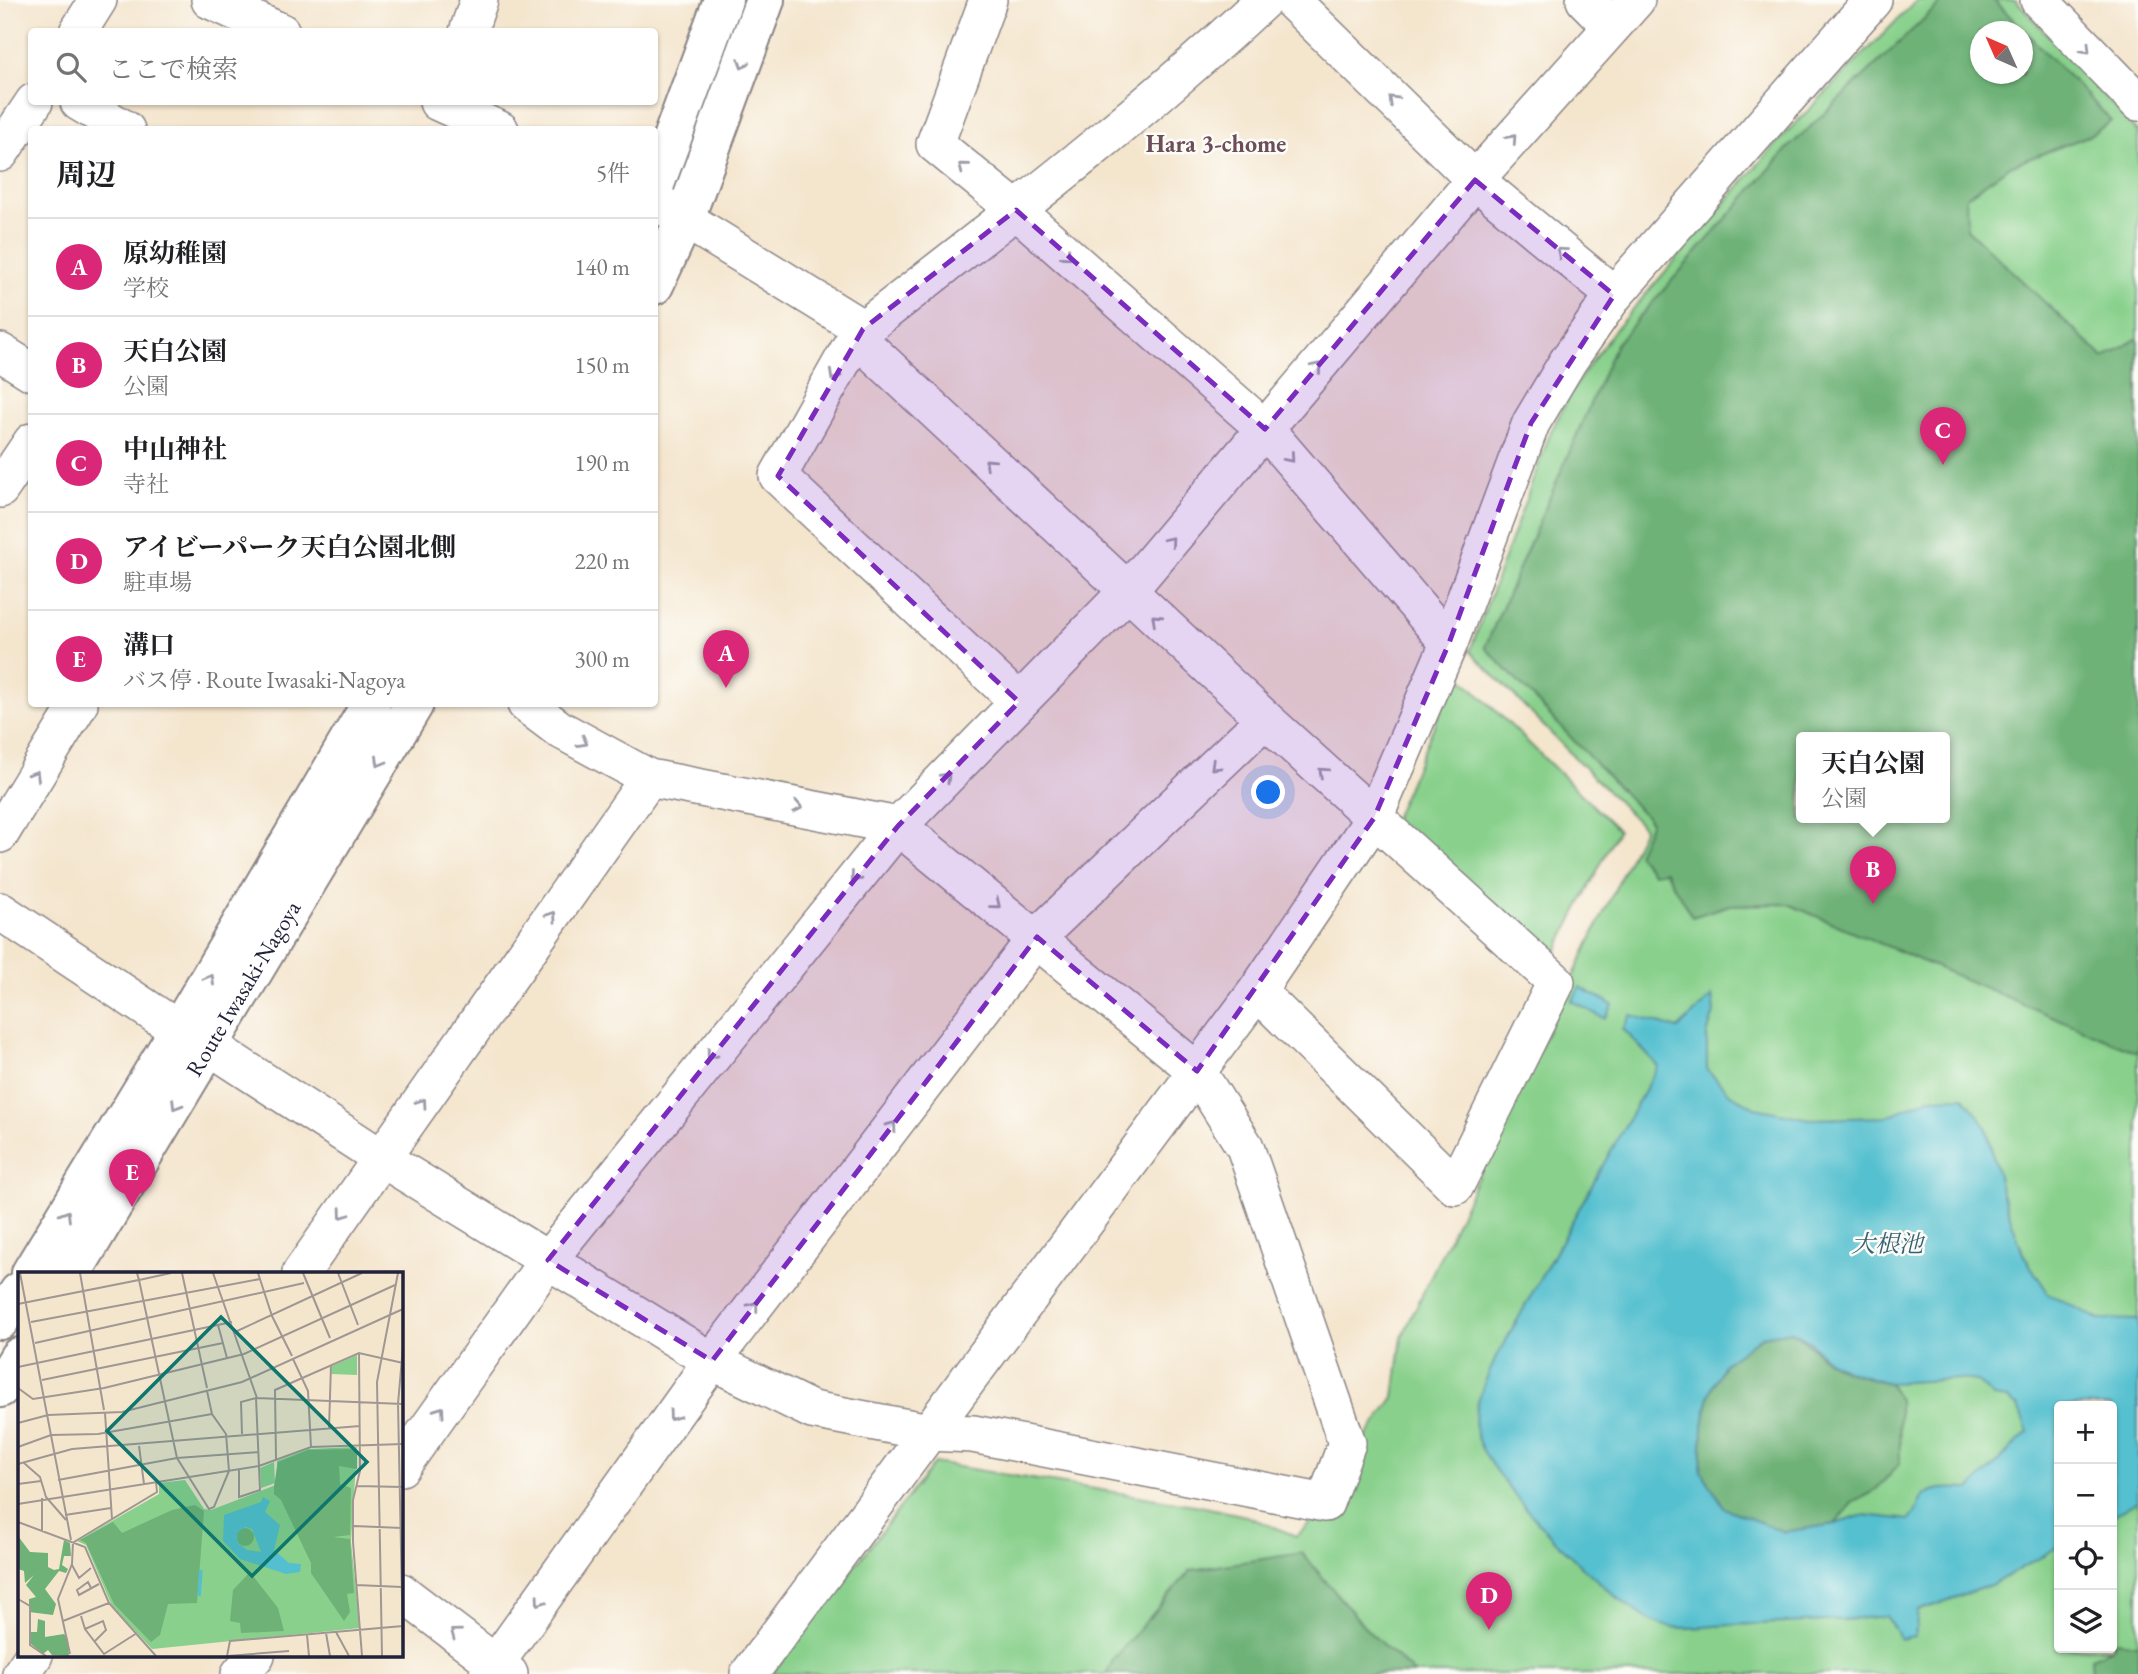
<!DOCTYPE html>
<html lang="ja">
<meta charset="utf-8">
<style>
body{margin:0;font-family:"EB Garamond","Noto Serif JP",serif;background:#f6f6f6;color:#202124}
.controls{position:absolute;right:21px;bottom:21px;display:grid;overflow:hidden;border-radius:7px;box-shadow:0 2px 5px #0004}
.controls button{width:63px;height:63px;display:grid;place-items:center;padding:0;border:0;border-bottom:2px solid #e0e0e0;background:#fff;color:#202124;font:35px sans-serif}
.compass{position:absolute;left:1970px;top:21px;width:63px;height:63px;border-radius:50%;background:#fff;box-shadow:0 2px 5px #0004;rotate:315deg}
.you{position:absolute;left:1269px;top:793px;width:24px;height:24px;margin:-18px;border:5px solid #fff;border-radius:50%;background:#1a73e8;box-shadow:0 0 0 10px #1a73e833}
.badge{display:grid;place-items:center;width:46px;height:46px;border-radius:50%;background:#db2777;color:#fff;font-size:23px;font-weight:700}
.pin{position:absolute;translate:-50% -58px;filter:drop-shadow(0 2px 4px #0008)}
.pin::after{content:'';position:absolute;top:37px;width:24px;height:21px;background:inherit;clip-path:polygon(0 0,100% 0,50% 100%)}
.popup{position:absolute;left:1796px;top:732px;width:154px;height:91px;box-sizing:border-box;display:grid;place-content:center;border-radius:7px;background:#fff;filter:drop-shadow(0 2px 5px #0005);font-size:23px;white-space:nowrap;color:#757577}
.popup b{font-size:26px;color:#202124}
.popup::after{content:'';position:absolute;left:50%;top:100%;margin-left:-14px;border:14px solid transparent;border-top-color:#fff}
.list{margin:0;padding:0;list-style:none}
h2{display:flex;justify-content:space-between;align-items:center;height:91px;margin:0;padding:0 28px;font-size:30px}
h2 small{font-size:23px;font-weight:400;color:#757577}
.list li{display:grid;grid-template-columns:46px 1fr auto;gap:21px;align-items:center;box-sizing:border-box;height:98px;padding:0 28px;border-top:2px solid #e0e0e0}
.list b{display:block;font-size:26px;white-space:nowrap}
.list p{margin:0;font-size:23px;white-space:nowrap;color:#757577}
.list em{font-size:23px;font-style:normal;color:#757577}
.icon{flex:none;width:38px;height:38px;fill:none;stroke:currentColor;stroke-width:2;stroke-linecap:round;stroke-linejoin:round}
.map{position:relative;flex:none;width:2138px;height:1674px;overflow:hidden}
.search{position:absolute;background:#fff;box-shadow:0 2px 5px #0004;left:28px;top:28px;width:630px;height:77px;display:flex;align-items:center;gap:18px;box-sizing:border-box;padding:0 24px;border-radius:7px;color:#757577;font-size:26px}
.panel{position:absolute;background:#fff;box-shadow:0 2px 5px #0004;left:28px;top:126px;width:630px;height:581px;border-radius:7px}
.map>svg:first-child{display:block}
.green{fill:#88d08b;stroke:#557963;stroke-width:2;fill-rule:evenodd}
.forest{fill:#6eb277;stroke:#486a59;stroke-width:2;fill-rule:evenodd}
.water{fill:#54c0cf;stroke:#3b7185;stroke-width:2;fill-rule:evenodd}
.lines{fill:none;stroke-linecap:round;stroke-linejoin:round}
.minor-casing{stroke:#8b8484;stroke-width:40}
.major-casing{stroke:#8b8484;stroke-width:42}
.minor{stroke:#fff;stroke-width:37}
.major{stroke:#fff;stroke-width:38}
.oneway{stroke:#9c9ca7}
.marked{fill:#7b2cbf;fill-opacity:0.2;stroke:#7b2cbf;stroke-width:5;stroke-dasharray:14 9;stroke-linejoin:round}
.labels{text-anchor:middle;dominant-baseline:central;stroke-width:5;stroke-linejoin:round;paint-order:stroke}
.street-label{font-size:23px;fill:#22223b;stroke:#fdfcf7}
.neighbourhood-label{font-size:24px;font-weight:bold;fill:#6c4e5b;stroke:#fdfcf7}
.water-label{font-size:24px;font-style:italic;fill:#366176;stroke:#fdfcf7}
.inset-river{fill:none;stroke:#54c0cf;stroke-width:3.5}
.inset-road{fill:none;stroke:#a09793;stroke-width:2}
.view{fill:#0f766e;fill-opacity:0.15;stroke:#0f766e;stroke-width:3.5}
.inset-edge{fill:none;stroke:#22223b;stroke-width:3.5}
</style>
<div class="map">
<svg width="2138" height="1674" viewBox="0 0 2138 1674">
<rect width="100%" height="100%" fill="#fdfcf7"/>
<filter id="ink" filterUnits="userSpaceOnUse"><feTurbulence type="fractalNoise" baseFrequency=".0143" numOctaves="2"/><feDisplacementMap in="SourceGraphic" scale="14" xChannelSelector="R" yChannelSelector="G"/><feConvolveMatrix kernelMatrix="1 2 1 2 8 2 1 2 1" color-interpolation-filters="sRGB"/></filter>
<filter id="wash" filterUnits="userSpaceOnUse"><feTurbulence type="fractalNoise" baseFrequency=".00686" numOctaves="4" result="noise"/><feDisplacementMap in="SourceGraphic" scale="28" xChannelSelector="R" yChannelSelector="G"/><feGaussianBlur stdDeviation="1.57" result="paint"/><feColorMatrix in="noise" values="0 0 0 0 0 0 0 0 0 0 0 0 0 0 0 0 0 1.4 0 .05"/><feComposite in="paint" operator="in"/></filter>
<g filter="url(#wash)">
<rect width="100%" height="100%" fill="#f4e5cd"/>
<path class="green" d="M1917,0H2016L2138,133V1674H772L934,1463L1200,1506L1246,1516L1296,1536L1345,1491L1361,1444L1394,1397L1402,1337L1644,828L1470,651L1551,431L1574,387L1613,332L1781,138ZM1980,32H2022V74H1980ZM1801,738H1945V818H1801ZM2059,1406H2112V1648H2059Z
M1457,673L1618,830L1551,962L1392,823Z"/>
<path class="forest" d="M1944,0H1994L2112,121L2088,136L2010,166L1966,197L1967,229L2104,358L2138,338V1053L1788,904L1730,905L1692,917L1665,871L1653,873L1637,854L1651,822L1485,647L1616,344L1789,147ZM1980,32H2022V74H1980ZM1801,738H1945V818H1801Z
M1790,1331C1811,1342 1814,1352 1830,1363C1847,1374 1870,1378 1889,1383L1899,1400L1900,1463L1875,1491L1852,1503L1835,1524L1784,1532L1724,1508L1701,1470L1703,1425L1709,1394L1724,1364L1762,1336Z
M1302,1553L1368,1631L1415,1674H1106L1114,1658L1191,1570Z
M2116,1641L2138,1644V1674H2092L2091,1658L2112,1648Z"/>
<path class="water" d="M1580,987L1613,1005L1605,1019L1572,1001Z
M1712,996L1714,1012L1707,1035V1069L1728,1092L1755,1108L1810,1119L1886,1117L1930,1098L1964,1097L1986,1126L2002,1193L2024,1256L2049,1294L2099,1319L2138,1320V1501L2112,1516V1406H2059V1546L1993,1584L1918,1611L1915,1636L1900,1639L1886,1616C1835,1622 1783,1623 1731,1625C1709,1626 1684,1631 1662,1625C1620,1614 1484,1477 1476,1433C1472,1407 1483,1386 1494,1362L1658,1066L1623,1029L1631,1015L1678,1029ZM1790,1331L1809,1341L1829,1362L1851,1372L1889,1383L1960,1379L1977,1381L1993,1397L2007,1399L2018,1407L2028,1432L1970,1489C1955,1489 1930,1485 1921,1500C1917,1507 1916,1513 1910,1520L1864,1515L1835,1524L1784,1532L1724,1508L1701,1470L1703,1425L1709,1394L1724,1364L1747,1347L1762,1336Z"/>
</g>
<g filter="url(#ink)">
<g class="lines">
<g class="minor-casing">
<path id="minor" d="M210,0L281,32
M988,0L935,144L1016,210L1265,429L1449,643
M1291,0L1475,180L1614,295
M1585,0L1612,27
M2039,0L2138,102
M78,32L98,0
M468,32L479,0
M79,102L126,130
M438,102L500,130
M0,153L34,102
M654,200L863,329C1000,223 1138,118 1264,0
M0,352L32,372
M0,489L32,442
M1019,702L778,476L856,337L1265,719L1556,982L1455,1186L1257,991
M0,834L79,704
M0,911L179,1030L211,1047L383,1159L712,1361L812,1410L929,1432L973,1434L1325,1503L1347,1443L1245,1147L1197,1071L898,826L649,778L559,729L526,704
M301,1273L649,778
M401,1467L548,1260L898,826L1127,592L1475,180L1636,0
M401,1592L509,1674
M21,1674L34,1655
M240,1674L256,1655
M488,1674L712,1361L1037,937L1265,719
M749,1674L1257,991L1374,818L1449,643L1531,423L1568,361L1614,295L1873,0"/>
</g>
<g class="major-casing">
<g id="major">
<path d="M654,187L723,0"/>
<path d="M654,285L685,218L765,0"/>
<path d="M31,1273L179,1030L371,704"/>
<path id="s1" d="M72,1273L414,704"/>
<path d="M0,1320L19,1292"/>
<path d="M0,1388L19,1357"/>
</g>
</g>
<use href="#minor" class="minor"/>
<use href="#major" class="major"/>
</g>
<defs><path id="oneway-chevron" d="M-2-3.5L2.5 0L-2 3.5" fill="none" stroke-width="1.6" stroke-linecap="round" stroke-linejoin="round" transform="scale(1.75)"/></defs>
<g class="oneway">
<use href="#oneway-chevron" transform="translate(2086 49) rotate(46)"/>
<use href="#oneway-chevron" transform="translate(743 64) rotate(110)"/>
<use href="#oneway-chevron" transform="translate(1393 100) rotate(-136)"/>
<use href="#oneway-chevron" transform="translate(1512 139) rotate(-48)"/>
<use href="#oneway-chevron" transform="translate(963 167) rotate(-141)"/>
<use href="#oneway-chevron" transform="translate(1561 252) rotate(-140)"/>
<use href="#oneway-chevron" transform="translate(1067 255) rotate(41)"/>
<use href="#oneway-chevron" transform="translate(1317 367) rotate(-50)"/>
<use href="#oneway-chevron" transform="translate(834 376) rotate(119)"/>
<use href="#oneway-chevron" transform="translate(1290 458) rotate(49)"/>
<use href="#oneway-chevron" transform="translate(989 463) rotate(-137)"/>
<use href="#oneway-chevron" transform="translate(1170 541) rotate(-50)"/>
<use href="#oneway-chevron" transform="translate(1156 619) rotate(-137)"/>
<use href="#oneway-chevron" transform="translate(583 742) rotate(29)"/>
<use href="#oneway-chevron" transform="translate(380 762) rotate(120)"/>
<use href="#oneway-chevron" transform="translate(1215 766) rotate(136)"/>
<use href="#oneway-chevron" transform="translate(1323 772) rotate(-138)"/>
<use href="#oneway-chevron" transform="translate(35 775) rotate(-59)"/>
<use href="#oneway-chevron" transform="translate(946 777) rotate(-46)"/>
<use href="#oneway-chevron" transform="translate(798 807) rotate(11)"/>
<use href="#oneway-chevron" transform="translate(855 878) rotate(129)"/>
<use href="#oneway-chevron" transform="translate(996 904) rotate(39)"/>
<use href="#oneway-chevron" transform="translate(552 916) rotate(-55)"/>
<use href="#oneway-chevron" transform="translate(210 979) rotate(-60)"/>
<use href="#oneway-chevron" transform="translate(711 1055) rotate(128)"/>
<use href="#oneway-chevron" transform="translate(422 1103) rotate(-55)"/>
<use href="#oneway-chevron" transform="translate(176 1105) rotate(121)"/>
<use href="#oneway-chevron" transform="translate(892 1126) rotate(-53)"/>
<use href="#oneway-chevron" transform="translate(343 1214) rotate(126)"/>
<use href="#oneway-chevron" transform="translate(66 1215) rotate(-59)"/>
<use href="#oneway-chevron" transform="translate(754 1306) rotate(-53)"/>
<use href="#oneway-chevron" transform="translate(440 1411) rotate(-55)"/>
<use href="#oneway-chevron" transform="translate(673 1416) rotate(126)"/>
<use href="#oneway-chevron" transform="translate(540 1601) rotate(126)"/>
<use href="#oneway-chevron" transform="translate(455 1633) rotate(-143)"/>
</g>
</g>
<path class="marked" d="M1475,180L1614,295L1531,423L1449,643L1374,818L1197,1071L1037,937L712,1361L548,1260L898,826L1019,702L778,476L863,329L1016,210L1265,429Z"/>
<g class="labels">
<g class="street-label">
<text stroke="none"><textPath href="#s1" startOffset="332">Route Iwasaki-Nagoya</textPath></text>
</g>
<g class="neighbourhood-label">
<text x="1216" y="143">Hara 3-chome</text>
</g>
<g class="water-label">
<text x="1887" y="1243">大根池</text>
</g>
</g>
<g transform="translate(18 1272)">
<rect width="385" height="385" fill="#f4e5cd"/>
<path d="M339,83V103L313,102L314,94ZM339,175L333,270L342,356L134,377L94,334L68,273L59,269L141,222V211L167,208L186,237L193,238L258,213L259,189L290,177ZM256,190L257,211L243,216L242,196Z" fill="#88d08b"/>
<path d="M339,177V197L321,194L322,212L333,216L332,263L315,265L332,267L336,321L329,322L332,340L326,349L293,301V291L263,228L256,222V214L260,190L290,178ZM177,233L186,239L179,331L150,332L142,363L133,370L96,332L68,271L62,268L95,250L104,261L154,238ZM218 265a9 9 0 1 1 18 0a9 9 0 1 1-18 0ZM0,264L12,280L30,281V295L36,298L41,297L46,268L52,271L53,284H46L44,293L50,297L48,301L41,299L27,317L38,332L35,343L11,340V327L18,325L8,313L16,303L7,311L6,299L0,297ZM232,300L260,336L266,359L223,361L222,351L212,349L215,318ZM20,347L27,349V365L46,362L50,367L51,384L34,383L30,378L25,382L13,372L12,360H19Z" fill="#6eb277"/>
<path d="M245,225L252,229L247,240L262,253L256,278L271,291L283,292L282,300L268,302L222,287L205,269L206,243L243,230ZM227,255L234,257L243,280L229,278L220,271L219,261Z" fill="#54c0cf" fill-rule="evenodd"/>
<path class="inset-river" d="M181,324L183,298"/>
<path class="inset-road" d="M2,1L53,268M62,1L86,138M119,1L121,8L153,1M164,1L189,116M195,1L239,126L385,132M240,1L254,44L274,84M285,1L312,66M320,1L340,53M0,32L121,8L159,186L191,237L196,235L211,199L208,162L194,142L189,119M13,50L242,7M200,53L209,86M217,60L344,1M17,71L286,11M385,74L380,132L385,374M341,81L342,199L335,228V270L344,384M275,87L290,119L293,175M0,95L214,50M24,108L205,71M0,116L15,127L86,116L226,82L377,13M87,141L94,247M0,151L30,143L104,140L224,110L385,37M311,156L313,93M121,174L126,212M0,175L33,163L80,162L194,142M258,187L257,118L341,81L385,91M6,191L22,205L28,225L48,248M0,192L54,177L342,154M221,198V225L242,218L238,126L223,130L224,162M40,208L159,186L240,180M0,212L23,209M339,214L385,215M24,226V259M0,232L241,194L293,175L385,172M47,243L93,236M0,250L67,275L91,331L45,349M336,254L384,256M56,270L139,220L138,210M54,293L61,306L73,296M338,313L384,315M73,316L70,310L59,318L61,323L81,312M0,327L12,334V373L28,384M91,331L138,384M63,344L67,357L86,382L119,361M67,357L85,349L88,358L76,370M318,360L331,384M308,361L312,384M289,363L291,384M52,382L40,327L54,292L55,270M209,384L212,369L385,354M210,384L271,379M364,384L359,110L380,1"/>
<path class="view" d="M203,45L349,190L234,304L89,159Z"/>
<rect width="385" height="385" class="inset-edge"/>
</g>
</svg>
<div class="controls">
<button>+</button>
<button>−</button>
<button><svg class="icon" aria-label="locate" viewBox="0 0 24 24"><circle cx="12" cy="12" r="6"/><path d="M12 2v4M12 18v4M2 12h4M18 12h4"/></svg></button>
<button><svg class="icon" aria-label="layers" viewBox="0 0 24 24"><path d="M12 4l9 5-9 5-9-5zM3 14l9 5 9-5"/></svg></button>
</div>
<svg class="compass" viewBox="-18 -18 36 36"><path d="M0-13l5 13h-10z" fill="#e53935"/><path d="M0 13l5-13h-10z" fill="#757577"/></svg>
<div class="you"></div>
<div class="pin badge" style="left:726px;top:688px">A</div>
<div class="pin badge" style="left:1873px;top:904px">B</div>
<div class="popup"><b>天白公園</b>公園</div>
<div class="pin badge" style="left:1943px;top:465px">C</div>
<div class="pin badge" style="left:1489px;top:1630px">D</div>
<div class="pin badge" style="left:132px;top:1207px">E</div>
<div class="search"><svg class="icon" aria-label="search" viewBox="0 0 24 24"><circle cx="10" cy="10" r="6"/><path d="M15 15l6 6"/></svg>ここで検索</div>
<section class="panel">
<h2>周辺<small>5件</small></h2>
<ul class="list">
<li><span class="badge">A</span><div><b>原幼稚園</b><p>学校</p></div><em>140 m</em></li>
<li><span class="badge">B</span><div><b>天白公園</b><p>公園</p></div><em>150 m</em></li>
<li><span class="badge">C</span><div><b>中山神社</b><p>寺社</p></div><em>190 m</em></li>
<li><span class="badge">D</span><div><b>アイビーパーク天白公園北側</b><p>駐車場</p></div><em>220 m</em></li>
<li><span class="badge">E</span><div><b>溝口</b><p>バス停 · Route Iwasaki-Nagoya</p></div><em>300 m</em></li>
</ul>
</section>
</div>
